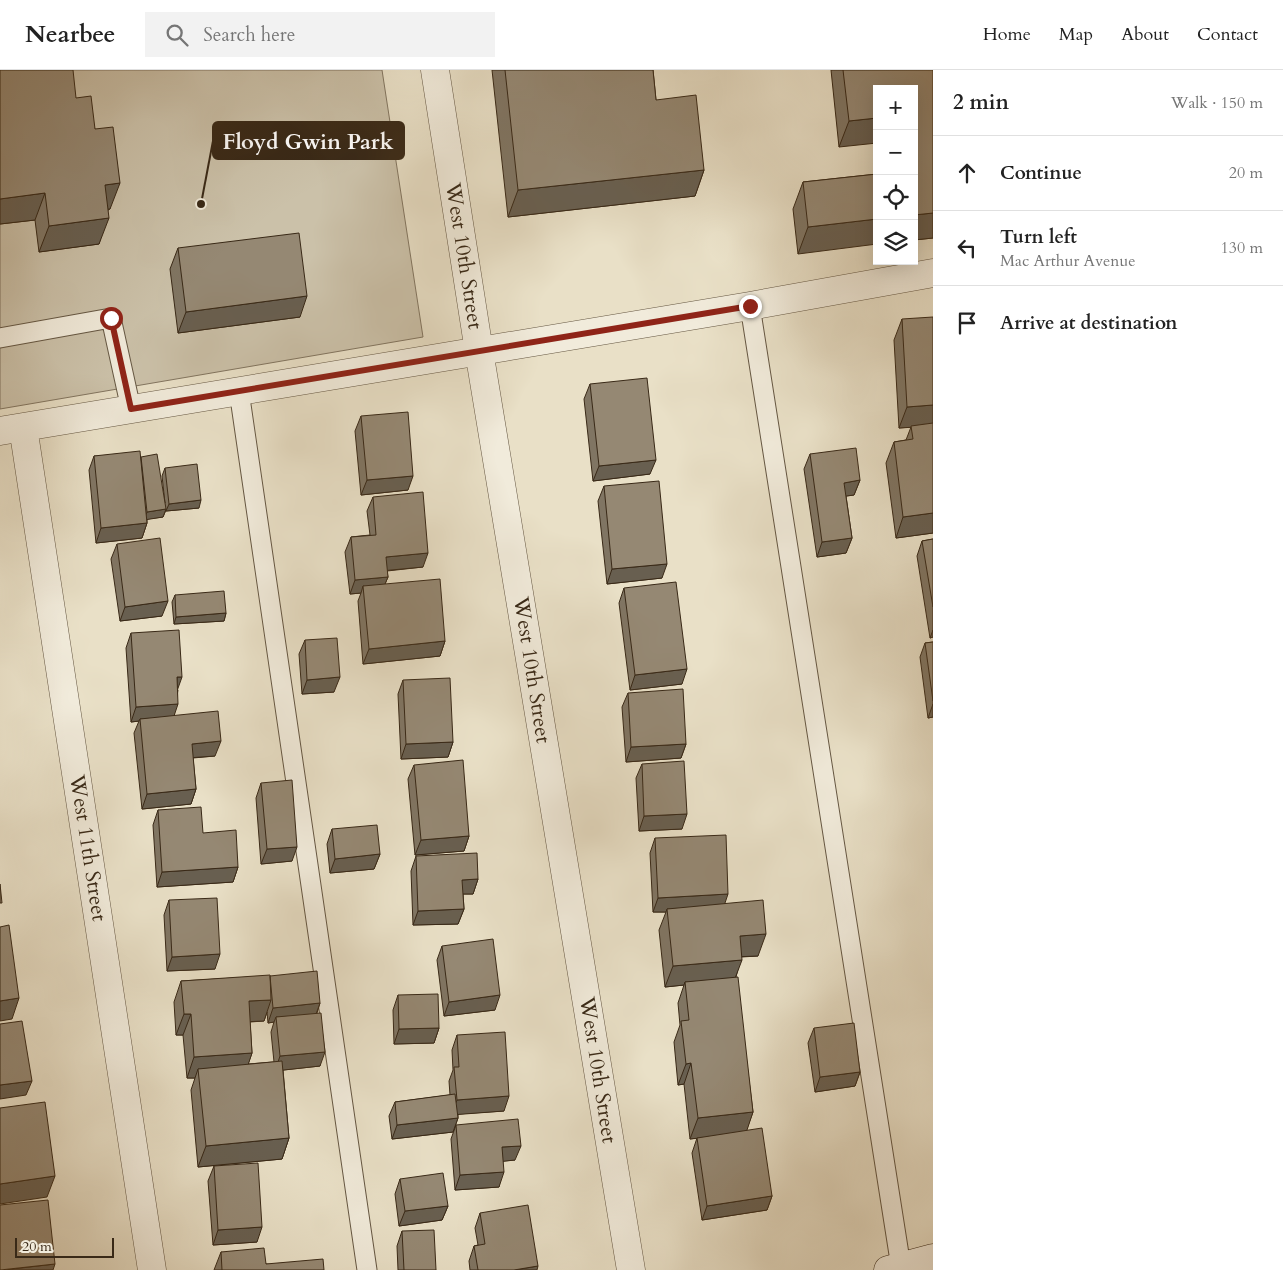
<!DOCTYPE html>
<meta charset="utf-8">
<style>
body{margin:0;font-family:Cardo,serif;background:#f2f2f2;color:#222}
.controls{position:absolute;right:15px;top:15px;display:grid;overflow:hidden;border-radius:0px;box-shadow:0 5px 20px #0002}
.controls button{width:45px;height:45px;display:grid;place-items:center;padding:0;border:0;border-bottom:1px solid #e0e0e0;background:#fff;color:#222;font:25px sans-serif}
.scale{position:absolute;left:15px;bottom:12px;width:99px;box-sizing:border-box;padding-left:5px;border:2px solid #392917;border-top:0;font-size:14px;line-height:18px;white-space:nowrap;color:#392917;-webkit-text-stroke:4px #f1ebdb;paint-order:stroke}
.stop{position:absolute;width:15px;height:15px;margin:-11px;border:4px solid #8f2418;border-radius:50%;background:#fff}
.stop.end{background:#8f2418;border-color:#fff;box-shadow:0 1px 5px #0008}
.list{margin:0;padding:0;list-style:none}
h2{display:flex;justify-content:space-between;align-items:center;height:65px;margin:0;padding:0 20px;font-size:21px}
h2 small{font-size:16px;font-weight:400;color:#767676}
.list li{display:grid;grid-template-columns:32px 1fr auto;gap:15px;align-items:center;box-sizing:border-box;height:75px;padding:0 20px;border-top:1px solid #e0e0e0}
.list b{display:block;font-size:19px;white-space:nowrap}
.list p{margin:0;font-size:16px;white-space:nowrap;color:#767676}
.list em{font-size:16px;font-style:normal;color:#767676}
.icon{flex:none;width:28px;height:28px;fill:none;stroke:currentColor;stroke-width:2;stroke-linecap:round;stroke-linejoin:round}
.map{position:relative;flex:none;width:933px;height:1200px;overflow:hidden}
header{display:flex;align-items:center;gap:30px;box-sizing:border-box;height:70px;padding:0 25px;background:#fff;border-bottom:1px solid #e0e0e0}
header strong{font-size:24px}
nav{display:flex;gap:28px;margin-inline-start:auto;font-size:18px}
.search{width:350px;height:45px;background:#f2f2f2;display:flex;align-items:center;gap:12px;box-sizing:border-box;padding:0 18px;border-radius:0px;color:#767676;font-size:19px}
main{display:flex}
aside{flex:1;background:#fff}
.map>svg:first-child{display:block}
.green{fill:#cbc1a9;stroke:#827560}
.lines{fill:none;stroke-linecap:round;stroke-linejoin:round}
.service-casing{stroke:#655743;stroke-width:21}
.minor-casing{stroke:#655743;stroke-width:29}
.tertiary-casing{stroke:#655743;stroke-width:29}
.secondary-casing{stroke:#392917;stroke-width:29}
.service{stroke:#f1ebdb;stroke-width:19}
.minor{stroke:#f1ebdb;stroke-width:28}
.tertiary{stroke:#f1ebdb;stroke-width:28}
.secondary{stroke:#f1ebdb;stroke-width:28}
.wall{fill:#807563;stroke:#392917;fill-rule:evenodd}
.shaded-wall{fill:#685f50;stroke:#392917}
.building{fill:#958873;stroke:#392917}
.route{stroke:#8f2418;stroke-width:6}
.labels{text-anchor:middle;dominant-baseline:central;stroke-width:5;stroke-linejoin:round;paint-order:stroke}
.street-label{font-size:21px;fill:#392917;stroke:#f1ebdb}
.leader{fill:none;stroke:#392917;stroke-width:2}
.callout-dot{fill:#392917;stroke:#f1ebdb;stroke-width:2}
.callout{fill:#392917;stroke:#392917;stroke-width:2}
.callout-label{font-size:22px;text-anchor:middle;font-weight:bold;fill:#fff}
</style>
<header>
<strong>Nearbee</strong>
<div class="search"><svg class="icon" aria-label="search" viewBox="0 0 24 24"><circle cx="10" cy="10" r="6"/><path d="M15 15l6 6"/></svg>Search here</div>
<nav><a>Home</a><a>Map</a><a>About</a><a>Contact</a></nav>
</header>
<main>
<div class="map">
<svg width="933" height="1200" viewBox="0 0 933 1200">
<rect width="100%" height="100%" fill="#e9e0c7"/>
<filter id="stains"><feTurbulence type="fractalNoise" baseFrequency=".004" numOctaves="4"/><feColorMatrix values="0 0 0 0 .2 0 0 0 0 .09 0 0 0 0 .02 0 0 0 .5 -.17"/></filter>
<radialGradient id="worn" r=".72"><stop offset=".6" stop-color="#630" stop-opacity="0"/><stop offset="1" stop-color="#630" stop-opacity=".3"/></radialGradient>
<path class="green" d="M0,0H382L423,267L0,339Z"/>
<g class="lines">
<g class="service-casing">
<path id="service" d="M750,236L901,1197
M0,268L111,248L131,339
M239,321L367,1200"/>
</g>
<g class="minor-casing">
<path id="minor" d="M23,357L152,1200
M0,361L750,236L933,203"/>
</g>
<g class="tertiary-casing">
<path id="tertiary" d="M435,0L479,281L631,1200"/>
</g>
<g class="secondary-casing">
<path id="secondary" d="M888,1200L933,1188"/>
</g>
<use href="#service" class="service"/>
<use href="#minor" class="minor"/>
<use href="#tertiary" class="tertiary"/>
<use href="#secondary" class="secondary"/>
</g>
<path class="wall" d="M0,0L76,28L95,59L110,139L108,140L99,174L39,182L35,150L0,154Z
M492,0H653L656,30L704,100L695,126L508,147Z
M831,0H933V168L914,170V19L839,77Z
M877,104L798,184L793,139L803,112Z
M178,178L300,247L178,263L170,199Z
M902,249L933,463L896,468L886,393L894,372L906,370L911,357L899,358L894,270Z
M590,314L650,404L593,411L584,329Z
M361,346L408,420L361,425L355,361Z
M810,384L860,410L854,425L846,426L852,468L846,483L817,487L804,399Z
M94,386L141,387L165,433L162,406L165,398L199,438L166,441V440L163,447L147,449V453L142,468L96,473L89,400Z
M604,416L662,508L607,514L598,431Z
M373,427L423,497L387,501L388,507L385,514L445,571L440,586L363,594L358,531L361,523L350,524L345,482L351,467L370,465L367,441Z
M933,469V567L930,568L917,486L922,471Z
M117,474L162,546L120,551L111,489Z
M624,518L682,614L630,620L619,533Z
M175,525L226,543L224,551L174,554L172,532Z
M131,563L178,620L174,645L215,686L193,688L196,719L191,734L142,739L134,663L139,651L131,652L126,578Z
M305,570L334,622L302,624L299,584Z
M933,572V647L928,648L920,587L925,573Z
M403,610L453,672L448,687L401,689L398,624Z
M628,623L686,674L681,688L626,692L622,637Z
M642,694L682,759L639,761L636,708Z
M414,695L469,766L464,781L415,785L408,709Z
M261,713L292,791L261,794L256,728Z
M158,740L203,763L238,797L233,812L157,817L153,755Z
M332,759L380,784L374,799L330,803L327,774Z
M655,768L725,833L758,886L741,887L736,907L753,1042L746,1061L772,1126L767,1140L702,1150L692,1083L697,1068L690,1069L684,1014L678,1015L674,972L680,955L678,933L684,915L665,917L659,860L666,842H653L650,783Z
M416,786L478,809L473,824H463L464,839L458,854L413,855L411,801Z
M169,830L215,899L167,901L164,845Z
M442,876L495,940L444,946L437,890Z
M270,906L320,933L317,943L320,996L283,1000L289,1068L282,1089L198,1097L191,1020L195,1008H187L183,965H176L174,932L181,911ZM267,942L268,953L274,952L271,962L274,992L248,994L252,983L250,952L264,951Z
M398,925L439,958L434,973L394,974L393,940Z
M814,958L860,1002L855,1016L815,1022L808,973Z
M457,965L504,1041L458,1044V1048L453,1062L392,1069L389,1046L395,1032L450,1025L449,1011L453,1000L452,980Z
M456,1055L515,1090L503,1091L499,1117L455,1120L451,1069Z
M214,1096L257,1172L213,1175L208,1111Z
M400,1109L448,1136L442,1150L399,1156L395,1124Z
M480,1143L537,1200H470L469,1191L474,1176L478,1175L475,1158Z
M402,1161L436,1200H398L397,1176Z
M221,1182L266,1194L324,1200H214Z"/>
<path class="shaded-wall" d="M877,48V73L839,77L849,51Z
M704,100L695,126L508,147L518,120Z
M120,113L110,139L95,141L105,115Z
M45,123L35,150L0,154V129Z
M933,143V168L914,170V145Z
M109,148L99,174L39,182L49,156Z
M877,149V174L798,184L808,157Z
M307,226L300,247L178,263L186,242Z
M933,335V356L899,358L907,337Z
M656,390L650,404L593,411L599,396Z
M413,406L408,420L361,425L367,410Z
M860,410L854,425L839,427L844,413Z
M201,430L199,438L166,441L169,434Z
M166,439L163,447L144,450L147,442Z
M933,443V463L896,468L903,447Z
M147,453L142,468L96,473L101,458Z
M852,468L846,483L817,487L822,472Z
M428,483L423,497L381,501L386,487Z
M667,494L662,508L607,514L612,499Z
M388,507L382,521L363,516L361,523L350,524L355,510Z
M168,531L162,546L120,551L125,537Z
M226,543L224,551L174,554L176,547Z
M933,560V567L930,568Z
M445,571L440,586L363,594L369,579Z
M687,599L682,614L630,620L635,605Z
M177,607H182L177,621Z
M340,607L334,622L302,624L307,610Z
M178,634L173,649H140L139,651L131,652L136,637Z
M933,634V647L928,648Z
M221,671L215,686L187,688L192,674Z
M453,672L448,687L401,689L406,674Z
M686,674L681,688L626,692L631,677Z
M196,719L191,734L142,739L147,724Z
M687,744L682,759L639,761L644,746Z
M469,766L464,781L415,785L421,770Z
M297,777L292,791L261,794L267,779Z
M380,784L374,799L330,803L335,789Z
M238,797L233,812L157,817L162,802Z
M478,809L473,824H457L462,810Z
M728,824L723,839H667L666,842H653L658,828Z
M464,839L458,854L413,855L418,841Z
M766,864L758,886L732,887L740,866Z
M220,884L215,899L167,901L172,887Z
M742,890L734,911L685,912L684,915L665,917L673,896Z
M500,925L495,940L444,946L449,932Z
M19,928L12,949L0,951V931Z
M271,930L264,951L241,952L249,931Z
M320,933L315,947H276L274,952L268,953L273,938Z
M184,944H191L183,965H176Z
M439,958L434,973L394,974L399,959Z
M325,982L320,996L275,1001L280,986Z
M252,983L245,1004L198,999L195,1008H187L194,987Z
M691,993L684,1014L678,1015L686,994Z
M860,1002L855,1016L815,1022L820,1007Z
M32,1011L26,1025L0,1029V1015Z
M509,1026L504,1041L451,1045L457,1030Z
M753,1042L746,1063L690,1069L698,1048Z
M458,1048L453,1062L392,1069L397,1055Z
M289,1068L282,1089L198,1097L206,1076Z
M521,1076L515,1090L497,1092L502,1077Z
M504,1102L499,1117L455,1120L460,1105Z
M55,1106L47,1127L0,1134V1114Z
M772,1126L767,1140L702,1150L707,1136Z
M448,1136L442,1150L399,1156L405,1141Z
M262,1157L257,1172L213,1175L218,1160Z
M55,1194L53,1200H4Z
M538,1196L537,1200H514Z"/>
<path class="building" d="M0,0H73L76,28L91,26L95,59L113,57L120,113L105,115L109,148L49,156L45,123L0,129Z
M505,0H653L656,30L696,25L704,100L518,120Z
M843,0H933V143L914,145V19H877V48L849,51Z
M877,104V149L808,157L803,112Z
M299,163L307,226L186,242L178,178Z
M933,247V335L907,337L902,249Z
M647,308L656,390L599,396L590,314Z
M408,342L413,406L367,410L361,346Z
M933,353V443L903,447L894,372L913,369L911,356Z
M856,378L860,410L844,413L852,468L822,472L810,384Z
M140,381L147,453L101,458L94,386Z
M157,384L166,439L147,442L141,387Z
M197,394L201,430L169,434L165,398Z
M659,411L667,494L612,499L604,416Z
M423,422L428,483L386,487L388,507L355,510L351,467L376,465L373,427Z
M160,468L168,531L125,537L117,474Z
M933,469V537L922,471Z
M440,509L445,571L369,579L363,516Z
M676,512L687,599L635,605L624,518Z
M224,521L226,543L176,547L175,525Z
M179,560L182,607H177L178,634L136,637L131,563Z
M337,568L340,607L307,610L305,570Z
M933,572V631L925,573Z
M450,608L453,672L406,674L403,610Z
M683,619L686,674L631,677L628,623Z
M218,641L221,671L192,674L196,719L147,724L140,649Z
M463,690L469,766L421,770L414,695Z
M684,691L687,744L644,746L642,694Z
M292,710L297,777L267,779L261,713Z
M201,737L203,763L236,760L238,797L162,802L158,740Z
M377,755L380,784L335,789L332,759Z
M726,765L728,824L658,828L655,768Z
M477,783L478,809L462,810L464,839L418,841L416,786Z
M0,814L2,833H0Z
M217,828L220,884L172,887L169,830Z
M763,830L766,864L740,866L742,890L673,896L667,839Z
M9,855L19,928L0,931V857Z
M493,869L500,925L449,932L442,876Z
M317,901L320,933L273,938L270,906Z
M270,905L271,930L249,931L252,983L194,987L191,944H184L181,911Z
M738,907L753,1042L698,1048L691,993L686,994L681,951L689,950L685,912Z
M438,924L439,958L399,959L398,925Z
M321,943L325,982L280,986L276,947Z
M22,951L32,1011L0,1015V954Z
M854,953L860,1002L820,1007L814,958Z
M505,962L509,1026L457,1030L454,997H459L457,965Z
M282,991L289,1068L206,1076L198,999Z
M455,1024L458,1048L397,1055L395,1032Z
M45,1032L55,1106L0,1114V1038Z
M518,1049L521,1076L502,1077L504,1102L460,1105L456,1055Z
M762,1058L772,1126L707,1136L697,1068Z
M258,1093L262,1157L218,1160L214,1096Z
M443,1103L448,1136L405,1141L400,1109Z
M48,1130L55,1194L0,1200V1135Z
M528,1135L538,1196L514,1200H478L474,1176L485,1174L480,1143Z
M434,1160L436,1200H404L402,1161Z
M264,1178L266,1194L323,1189L324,1200H222L221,1182Z"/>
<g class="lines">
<path class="route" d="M111,248L131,339L750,236"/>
</g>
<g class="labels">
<g class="street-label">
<text transform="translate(464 186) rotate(81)">West 10th Street</text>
<text transform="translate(532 600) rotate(81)">West 10th Street</text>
<text transform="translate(88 778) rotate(81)">West 11th Street</text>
<text transform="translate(598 1000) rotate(81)">West 10th Street</text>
</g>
</g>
<path class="leader" d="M201 134L213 71"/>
<circle class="callout-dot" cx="201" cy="134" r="5"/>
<rect class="callout" x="213" y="52" width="191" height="37" rx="5"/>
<g class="callout-label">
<text x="308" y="79">Floyd Gwin Park</text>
</g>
<rect width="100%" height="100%" filter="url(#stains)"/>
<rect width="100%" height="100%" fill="url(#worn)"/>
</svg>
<div class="controls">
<button>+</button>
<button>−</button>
<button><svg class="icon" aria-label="locate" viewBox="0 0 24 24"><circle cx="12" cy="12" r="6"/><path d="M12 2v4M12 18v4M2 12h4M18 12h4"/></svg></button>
<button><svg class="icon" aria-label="layers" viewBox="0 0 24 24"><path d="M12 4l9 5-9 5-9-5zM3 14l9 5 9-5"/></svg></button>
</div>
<div class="scale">20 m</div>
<div class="stop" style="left:111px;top:248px"></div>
<div class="stop end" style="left:750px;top:236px"></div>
</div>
<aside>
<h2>2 min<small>Walk · 150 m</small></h2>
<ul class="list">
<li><svg class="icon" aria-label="ahead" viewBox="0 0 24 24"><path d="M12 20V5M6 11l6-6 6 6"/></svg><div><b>Continue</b></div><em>20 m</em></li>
<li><svg class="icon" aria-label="left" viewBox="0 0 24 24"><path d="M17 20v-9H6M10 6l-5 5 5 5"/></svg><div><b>Turn left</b><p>Mac Arthur Avenue</p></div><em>130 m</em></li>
<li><svg class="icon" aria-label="arrive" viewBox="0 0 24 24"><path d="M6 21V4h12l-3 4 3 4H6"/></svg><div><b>Arrive at destination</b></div></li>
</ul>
</aside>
</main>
